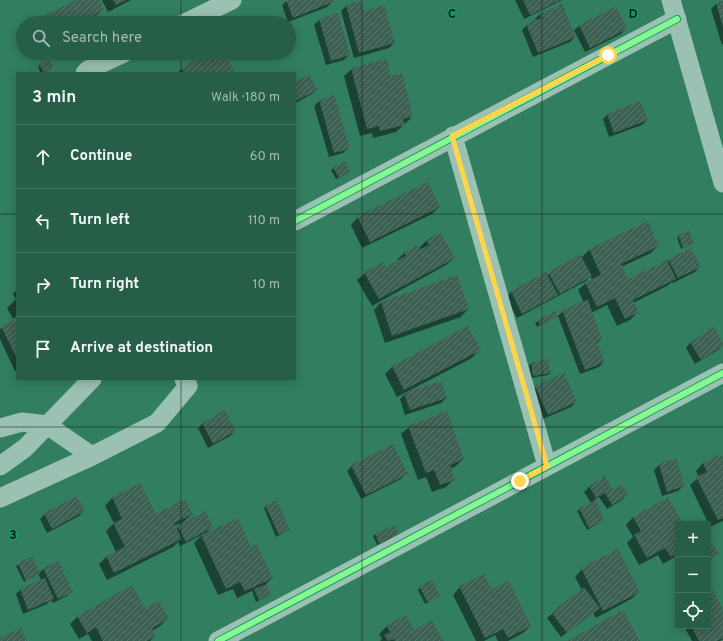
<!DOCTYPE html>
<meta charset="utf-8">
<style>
body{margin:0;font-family:Overpass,sans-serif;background:#326752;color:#f1f3f6}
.controls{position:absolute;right:12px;bottom:12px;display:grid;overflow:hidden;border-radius:0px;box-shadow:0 2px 10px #0003}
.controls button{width:36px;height:36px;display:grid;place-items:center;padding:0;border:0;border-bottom:1px solid #427360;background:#265e48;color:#f1f3f6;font:20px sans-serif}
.stop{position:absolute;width:12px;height:12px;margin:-9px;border:3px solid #ffd54a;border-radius:50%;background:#fff}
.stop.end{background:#ffd54a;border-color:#fff;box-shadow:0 1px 4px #0008}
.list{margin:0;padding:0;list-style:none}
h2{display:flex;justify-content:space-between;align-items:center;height:52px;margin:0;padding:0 16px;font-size:17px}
h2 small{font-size:13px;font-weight:400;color:#a4bab4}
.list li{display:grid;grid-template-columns:26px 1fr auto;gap:12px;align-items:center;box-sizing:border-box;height:64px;padding:0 16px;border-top:1px solid #427360}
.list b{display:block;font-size:15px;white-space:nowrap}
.list em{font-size:13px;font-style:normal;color:#a4bab4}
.icon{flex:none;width:22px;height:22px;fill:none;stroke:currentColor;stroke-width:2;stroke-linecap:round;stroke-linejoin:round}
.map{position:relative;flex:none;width:723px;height:641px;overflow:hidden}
.search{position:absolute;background:#265e48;box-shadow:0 2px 10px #0003;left:16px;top:16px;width:280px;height:44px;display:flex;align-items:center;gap:10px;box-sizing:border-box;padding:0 14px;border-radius:22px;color:#a4bab4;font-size:15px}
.panel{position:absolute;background:#265e48;box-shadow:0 2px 10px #0003;left:16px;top:72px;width:280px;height:308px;border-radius:0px}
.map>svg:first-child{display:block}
.shadow{fill:#0007;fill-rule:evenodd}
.building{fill:url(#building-hatch)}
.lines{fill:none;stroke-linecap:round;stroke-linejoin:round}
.street{stroke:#9ac1b1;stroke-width:19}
.cycleway-casing{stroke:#129d66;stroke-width:8}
.cycleway{stroke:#87f88f;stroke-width:6}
.route{stroke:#ffd54a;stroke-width:5}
.grid{fill:none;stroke:#1d1d1d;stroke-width:1;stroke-opacity:0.55}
.grid-label{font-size:13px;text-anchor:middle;font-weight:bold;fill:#1d1d1d;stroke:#129d66;stroke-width:3;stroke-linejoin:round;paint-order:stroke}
</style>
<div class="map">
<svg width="723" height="641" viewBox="0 0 723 641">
<defs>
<pattern id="building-hatch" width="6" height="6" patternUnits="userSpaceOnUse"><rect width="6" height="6" fill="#3c6051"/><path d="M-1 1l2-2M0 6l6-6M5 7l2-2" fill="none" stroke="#5c776c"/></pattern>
</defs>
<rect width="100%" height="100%" fill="#327e60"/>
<path class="shadow" d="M78,0H98L103,9L98,14L81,23H33Z
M102,0H131L108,12Z
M288,0H332V2L327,7L288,22L282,5Z
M515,0H562L524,19Z
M723,2V44L722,45L711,9L716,4Z
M562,5L575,37L570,42L533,57L522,30L527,25L536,21L535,19L540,14Z
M346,6L363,12L394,43L389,48L354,58L341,11Z
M337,15L349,55L344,60L326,65L314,25L319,20Z
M579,26L626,29L621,34L585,52L574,30Z
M23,28V48L16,34Z
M208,53H223L235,73H177L182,69Z
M40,65L52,67L44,73H41L38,67Z
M352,69L390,77L412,117L396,132L373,138L372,133L360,136L344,76Z
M295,83L317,89L312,94L295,103Z
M319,101L348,148L343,153L329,157L314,106Z
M608,114L647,120L642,125L609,137L603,119Z
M334,168L347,174L336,179L331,170Z
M439,207L432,214L362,248L351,225L358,217Z
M648,223L658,245L651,253L621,267L627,280L669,260L700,267L695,272L673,283L672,282L667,286L633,303L638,312L630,320L617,326L607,305L591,313L601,339L597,343L604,362L599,367L580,374L558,316L563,311L584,303L578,290L586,283L592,280L590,276L586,281L517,318L506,297L511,292L546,274L547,275L581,258L589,250Z
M679,236L693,243L681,249L677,238Z
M427,240L454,258L446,265L372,306L357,280L365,273L386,268L398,261L397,260L404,253L421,251L419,248Z
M17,290V316L13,319L7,308L16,299L13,294Z
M381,302L468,309L461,317L385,343L374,310Z
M557,316L537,327L535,323L538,321Z
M17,320V370L15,371L0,339V329Z
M468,328L479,350L472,358L397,397L385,374L392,367Z
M690,343L723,345V346L718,350L695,364L686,348Z
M547,360L550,373L548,375L531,378L529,366L531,363Z
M536,387L576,402L571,407L543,419L531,392Z
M405,394L446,398L441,403L405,415L400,399Z
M203,423L235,431L230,436L208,448L198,428Z
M409,427L463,459L456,466L450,469L454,479L446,487L432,492L426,477L418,480L401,434Z
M675,460L683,486L678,491L662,496L654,470L659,465Z
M723,461V521L710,527L690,485L699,477L696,471L703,463Z
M352,466L406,474L401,479L361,499L347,471Z
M605,478L613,491L627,495L622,500L607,509L599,497L594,500L604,520L587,530L577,511L591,503L584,492L589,487Z
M140,485L155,515L192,514L181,524L212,527L206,533L251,548L272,578L266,584L270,595L256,602L252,591L237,598L233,589L218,595L194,543L202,535L180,546L178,542L173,547L107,580L99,564L106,557L116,552L106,531L114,523L105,506L112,498ZM181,523L176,529L174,526Z
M266,506L289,530L286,532L276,537L264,508Z
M84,511L79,516L47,533L40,519L45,514Z
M633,517L682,524H678V555L663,564L658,555L639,565L627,543L633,537L626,525Z
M376,534L396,538L377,545L373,536Z
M32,558L39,573L43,569L57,562L72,591L67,596L53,603L51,600L47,604L23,614L16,594L21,589L42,581L38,574L24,582L16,566Z
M582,569L639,592L631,599L596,618L593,613L561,637L547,618L582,590L575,577Z
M420,587L439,596L425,604L418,590Z
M460,587L530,626L523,633L508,641H498L495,635L484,641H476L453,595Z
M708,593L723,612V639L720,641H692L684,626H708Z
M145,610L168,619L160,626L152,631L155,636L150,641H92L88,634L79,639L70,624L78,616Z
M387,626L414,631L442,641H380L382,639L379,634Z"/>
<path class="building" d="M75,0H99L104,10L78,23H31Z
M113,0H126L116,5Z
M286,0H333V2L293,18Z
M361,0L364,11L384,5L395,43L359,53L346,5Z
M523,0H560L530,15Z
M723,1V27L716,3Z
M562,4L576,37L538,53L526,24L541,18L540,14Z
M616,7L627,29L590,48L579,25Z
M338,13L350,55L331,61L319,19Z
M206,53H224L236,73H184L181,68Z
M48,59L54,67L44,73L39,64Z
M387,59L391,76L402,73L413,117L403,119L405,125L380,131L379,126L367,129L351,68Z
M310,75L318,90L295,101V82Z
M334,95L350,149L334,153L319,100Z
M640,101L648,120L614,133L607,114Z
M345,161L350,172L339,178L333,167Z
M428,182L440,207L370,242L357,216Z
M648,221L659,246L621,264L628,279L667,260L676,279L633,300L639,312L625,319L615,298L597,307L585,282L601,275L589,249Z
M689,231L694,243L683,248L678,235Z
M440,232L455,258L379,299L364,272L383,262L386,267L406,256L404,252L416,245L419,250L429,245L426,240Z
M691,248L701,267L678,278L668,259Z
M580,254L592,276L560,294L548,272Z
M546,272L558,295L522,314L511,291Z
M457,275L469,309L392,336L381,302Z
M588,300L602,339L597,341L605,362L585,370L562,310Z
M556,311L558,317L540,325L537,320Z
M17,319V359L1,326Z
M468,326L481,350L404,390L392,366Z
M714,327L723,343V346L701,360L690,342Z
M548,359L551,373L533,376L531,363Z
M564,373L577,402L548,415L535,386Z
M441,381L447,398L410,410L404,393Z
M225,410L236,431L213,444L202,423Z
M447,411L464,459L450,465L455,480L440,485L434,470L426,473L408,426Z
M393,444L408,474L366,495L351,465Z
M721,454L723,458V518L718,520L696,477L707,472L703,463Z
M676,459L685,486L667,492L659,464Z
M605,476L613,490L622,485L629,495L612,505L605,493L596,498L589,486Z
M140,483L156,514L185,499L193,514L174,523L182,539L114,573L106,556L125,547L113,523L122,519L112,497Z
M77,496L85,511L52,529L44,513Z
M668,497L683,524H678V553L671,557L665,548L647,558L634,535L641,531L633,517Z
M277,500L290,530L279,535L265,505Z
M595,500L605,520L589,528L579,508Z
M205,511L213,527L186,542L177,525Z
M238,518L251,547L257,544L273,578L245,591L240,582L226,589L201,535Z
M395,525L399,536L379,544L375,533Z
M709,538L719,553L708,560V539Z
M618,549L640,592L603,611L581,568Z
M32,556L40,574L26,581L18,563Z
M58,560L73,592L58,599L43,568Z
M484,574L492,589L509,581L531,626L508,638L503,629L485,638L459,586Z
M45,578L54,599L28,610L20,589Z
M432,580L440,596L428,603L419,586Z
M267,584L271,595L259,600L254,589Z
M132,585L145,608L159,601L169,619L152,628L156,636L147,641H103L96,627L87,633L77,616Z
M584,587L600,608L567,633L551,612Z
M713,590L723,610V638L717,641H699L691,626H708V592Z
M623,610L640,641H567Z
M406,615L414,630L432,620L444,641H395L394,639L388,641L384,635L390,632L386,625Z
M21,628L27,641H0V638Z"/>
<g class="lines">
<path class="street" d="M671,0L723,183
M185,23L232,0
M85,73L88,70L124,53
M453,136L547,466
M295,221L677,19
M0,428L22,422L47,425L92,456
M0,466L25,448L92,379
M0,498L92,456L157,423L188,386L184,379
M218,641L723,373"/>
<g class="cycleway-casing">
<path id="cycleway" d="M295,221L677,19
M218,641L723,373"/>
</g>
<use href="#cycleway" class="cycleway"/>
</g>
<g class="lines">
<path class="route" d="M520,481L547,466L452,136L608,55"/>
</g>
<path class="grid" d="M181,0V23M362,0V641M542,0V641M181,53V73M0,214H17M295,214H723M181,379V641M0,427H723"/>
<g class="grid-label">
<text x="452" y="18">C</text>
<text x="633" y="18">D</text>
<text x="13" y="539">3</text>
</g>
</svg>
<div class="controls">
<button>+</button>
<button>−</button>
<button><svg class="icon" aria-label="locate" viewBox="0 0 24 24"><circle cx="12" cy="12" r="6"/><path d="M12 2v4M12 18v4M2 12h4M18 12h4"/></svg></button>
</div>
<div class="stop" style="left:608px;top:55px"></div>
<div class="stop end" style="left:520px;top:481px"></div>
<div class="search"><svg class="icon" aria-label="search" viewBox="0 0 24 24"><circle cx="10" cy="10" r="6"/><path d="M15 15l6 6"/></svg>Search here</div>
<section class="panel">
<h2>3 min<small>Walk · 180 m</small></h2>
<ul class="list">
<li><svg class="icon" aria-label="ahead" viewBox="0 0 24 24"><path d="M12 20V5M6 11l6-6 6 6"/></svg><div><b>Continue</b></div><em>60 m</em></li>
<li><svg class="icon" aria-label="left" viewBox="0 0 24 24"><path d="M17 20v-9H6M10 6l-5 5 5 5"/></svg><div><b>Turn left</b></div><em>110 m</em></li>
<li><svg class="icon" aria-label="right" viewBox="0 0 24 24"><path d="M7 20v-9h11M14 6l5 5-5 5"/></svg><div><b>Turn right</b></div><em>10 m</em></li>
<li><svg class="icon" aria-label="arrive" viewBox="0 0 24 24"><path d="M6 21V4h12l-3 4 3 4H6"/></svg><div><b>Arrive at destination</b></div></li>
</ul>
</section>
</div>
